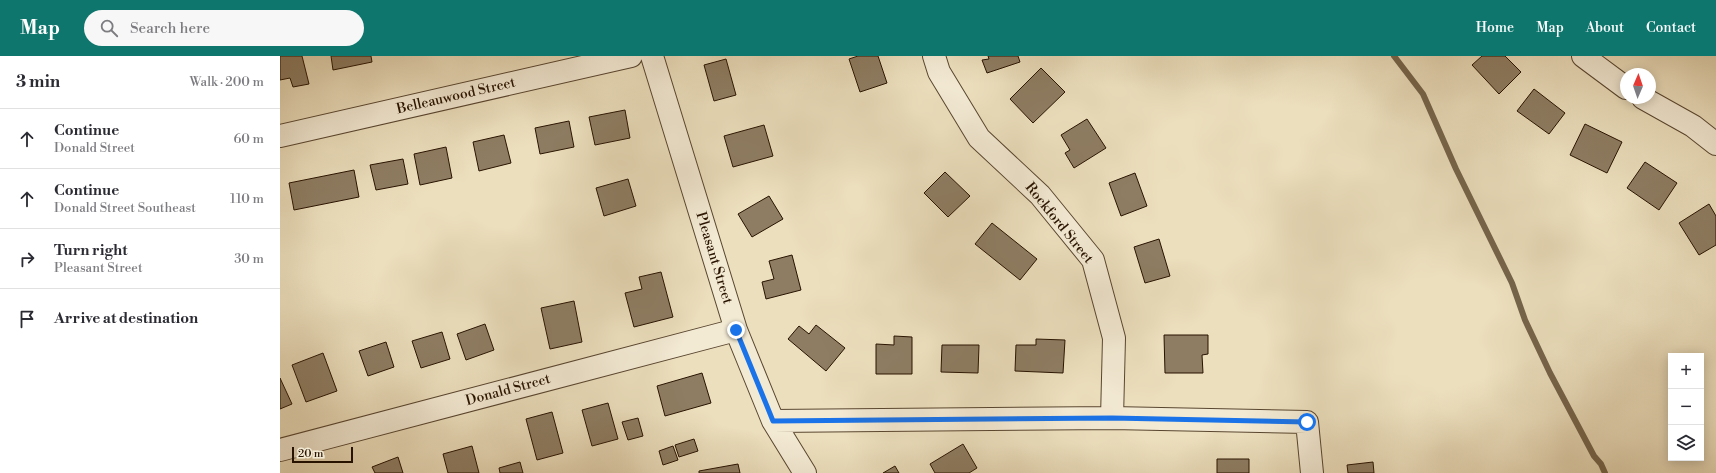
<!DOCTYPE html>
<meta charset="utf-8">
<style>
body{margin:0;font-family:"Libre Bodoni",serif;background:#f7f7f7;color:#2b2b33}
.controls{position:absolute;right:12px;bottom:12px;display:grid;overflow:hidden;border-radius:0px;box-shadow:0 2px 10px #0003}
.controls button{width:36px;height:36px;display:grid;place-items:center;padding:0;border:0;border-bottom:1px solid #e1e1e2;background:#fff;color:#2b2b33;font:20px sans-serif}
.compass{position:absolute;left:1340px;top:12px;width:36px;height:36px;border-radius:50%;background:#fff;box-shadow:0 2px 10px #0003;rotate:2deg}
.scale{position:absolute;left:12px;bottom:10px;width:61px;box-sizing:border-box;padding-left:4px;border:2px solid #281301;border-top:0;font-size:11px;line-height:14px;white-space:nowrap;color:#281301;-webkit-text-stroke:3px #f3ead4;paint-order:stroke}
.stop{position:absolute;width:12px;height:12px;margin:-9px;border:3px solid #1a73e8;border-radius:50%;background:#fff}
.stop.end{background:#1a73e8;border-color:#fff;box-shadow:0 1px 4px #0008}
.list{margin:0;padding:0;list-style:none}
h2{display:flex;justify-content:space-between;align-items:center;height:52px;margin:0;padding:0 16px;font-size:17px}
h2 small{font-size:13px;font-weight:400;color:#7c7c81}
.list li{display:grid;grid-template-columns:26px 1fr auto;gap:12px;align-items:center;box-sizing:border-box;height:60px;padding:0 16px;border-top:1px solid #e1e1e2}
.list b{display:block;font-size:15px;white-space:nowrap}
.list p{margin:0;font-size:13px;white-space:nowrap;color:#7c7c81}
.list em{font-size:13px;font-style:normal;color:#7c7c81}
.icon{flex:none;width:22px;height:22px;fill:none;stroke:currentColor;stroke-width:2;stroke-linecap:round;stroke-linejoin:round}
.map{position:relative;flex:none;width:1436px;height:417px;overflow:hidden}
header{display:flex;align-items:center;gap:24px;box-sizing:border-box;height:56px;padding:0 20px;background:#0f766e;color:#fff}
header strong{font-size:19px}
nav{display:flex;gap:22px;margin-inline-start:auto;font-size:14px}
.search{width:280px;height:36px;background:#f7f7f7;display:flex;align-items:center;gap:10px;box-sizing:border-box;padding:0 14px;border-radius:22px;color:#7c7c81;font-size:15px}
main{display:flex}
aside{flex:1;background:#fff}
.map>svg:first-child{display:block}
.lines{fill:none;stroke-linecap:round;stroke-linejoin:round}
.stream{stroke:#75644b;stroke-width:6}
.building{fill:#8e7d63;stroke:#281301}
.minor-casing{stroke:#594630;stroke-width:24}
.minor{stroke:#f3ead4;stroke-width:22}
.route{stroke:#1a73e8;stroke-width:5}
.labels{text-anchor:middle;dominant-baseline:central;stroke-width:3;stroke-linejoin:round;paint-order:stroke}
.street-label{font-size:14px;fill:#281301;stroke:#f3ead4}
</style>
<header>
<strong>Map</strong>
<div class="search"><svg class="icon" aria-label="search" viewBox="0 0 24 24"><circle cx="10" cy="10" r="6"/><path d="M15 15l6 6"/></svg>Search here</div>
<nav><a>Home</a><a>Map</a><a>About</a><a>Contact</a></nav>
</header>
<main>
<aside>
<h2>3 min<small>Walk · 200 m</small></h2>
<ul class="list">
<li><svg class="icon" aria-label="ahead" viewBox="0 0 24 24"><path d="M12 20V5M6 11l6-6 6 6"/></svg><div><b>Continue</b><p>Donald Street</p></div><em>60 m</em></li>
<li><svg class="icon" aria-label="ahead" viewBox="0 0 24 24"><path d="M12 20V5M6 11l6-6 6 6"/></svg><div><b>Continue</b><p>Donald Street Southeast</p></div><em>110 m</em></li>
<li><svg class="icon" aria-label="right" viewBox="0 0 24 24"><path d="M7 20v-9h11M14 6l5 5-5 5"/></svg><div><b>Turn right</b><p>Pleasant Street</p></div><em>30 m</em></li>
<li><svg class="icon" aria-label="arrive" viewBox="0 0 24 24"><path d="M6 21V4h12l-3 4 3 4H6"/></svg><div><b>Arrive at destination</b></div></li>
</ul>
</aside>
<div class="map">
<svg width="1436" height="417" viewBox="0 0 1436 417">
<rect width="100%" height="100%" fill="#ecdfbd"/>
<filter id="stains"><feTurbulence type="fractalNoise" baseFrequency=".005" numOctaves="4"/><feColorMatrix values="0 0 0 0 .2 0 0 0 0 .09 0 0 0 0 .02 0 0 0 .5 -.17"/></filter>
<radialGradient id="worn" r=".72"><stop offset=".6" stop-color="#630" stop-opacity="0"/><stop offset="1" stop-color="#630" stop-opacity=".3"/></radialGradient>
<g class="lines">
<path class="stream" d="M1114,0L1143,38L1176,113L1232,227L1245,264L1270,317L1314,400L1321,408L1325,417"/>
</g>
<path class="building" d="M0,0H22L29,28L13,31L10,22L0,24Z
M51,0H91L92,6L53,14Z
M578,0H598L607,27L580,36L569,3Z
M708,0H738L740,6L707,17L702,4L709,3Z
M1202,0H1225L1241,16L1219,38L1192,9Z
M446,3L456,39L434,45L424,9Z
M761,12L785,36L753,67L730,43Z
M1254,33L1285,57L1269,78L1237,55Z
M345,54L350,82L315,89L309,61Z
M807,63L826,92L794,112L785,97L790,94L781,79Z
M289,65L294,91L260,98L255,72Z
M1305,68L1342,86L1327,117L1290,99Z
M484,69L493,100L453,111L444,80Z
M224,79L231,107L199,115L193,86Z
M166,91L172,122L140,129L134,98Z
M123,103L128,128L96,134L90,109Z
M1365,106L1397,127L1379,154L1347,132Z
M74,114L79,141L14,154L9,127Z
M665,116L690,140L668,161L644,137Z
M855,117L867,150L841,160L829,127Z
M348,123L356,150L324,160L316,132Z
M489,140L503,163L472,181L458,158Z
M1429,148L1436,160V189L1419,199L1399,167Z
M712,167L757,203L740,224L695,188Z
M879,183L890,220L865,227L854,191Z
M512,199L521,234L486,243L482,226L494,223L489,205Z
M381,216L393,261L354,271L345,237L362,233L359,221Z
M294,245L302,286L270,293L261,252Z
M205,268L214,294L186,304L177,278Z
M536,269L565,292L546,315L508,283L519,270L529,278Z
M162,276L170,303L141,312L132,285Z
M884,279H928V298L922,299L923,317H885Z
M614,280L632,281V318H596V288L614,289Z
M756,283L785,284L783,317L735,315L736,289H756Z
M106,286L114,311L88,320L79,295Z
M662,289H699L698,317L661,316Z
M43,297L57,335L26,346L12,309Z
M422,317L431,347L385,360L377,330Z
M0,322L12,348L0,353Z
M328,347L338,383L312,390L302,354Z
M272,356L283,397L257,404L246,363Z
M358,362L363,380L348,384L342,366Z
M414,383L418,395L399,401L395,389Z
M683,388L697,412L689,417H655L650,408Z
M192,390L199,417H168L163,398Z
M393,390L398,404L383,409L379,395Z
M118,401L123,417H95L92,411Z
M937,403H969V417H937Z
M240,406L243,417H220L219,412Z
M1093,406L1094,417H1068L1067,409Z
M458,408L460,417H419V415Z
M615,410L619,417H603Z"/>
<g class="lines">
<g class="minor-casing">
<path id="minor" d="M372,0L456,274L493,365L525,417
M654,0L659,16L699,82L760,139L813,204L834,282L832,362
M1303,0L1346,32
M1363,42L1413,70L1436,88
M0,80L351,0
M493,365L832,362L1027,366L1032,417
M0,394L456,274"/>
</g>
<use href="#minor" class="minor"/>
</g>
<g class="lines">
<path class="route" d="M456,274L493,365L832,362L1027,366"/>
</g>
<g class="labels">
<g class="street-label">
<text transform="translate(176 40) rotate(-13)">Belleauwood Street</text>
<text transform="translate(779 167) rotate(51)">Rockford Street</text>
<text transform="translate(434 202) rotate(73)">Pleasant Street</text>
<text transform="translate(228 334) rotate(-15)">Donald Street</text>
</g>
</g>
<rect width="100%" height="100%" filter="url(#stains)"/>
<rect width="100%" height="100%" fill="url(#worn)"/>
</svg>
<div class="controls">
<button>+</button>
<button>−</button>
<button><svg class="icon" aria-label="layers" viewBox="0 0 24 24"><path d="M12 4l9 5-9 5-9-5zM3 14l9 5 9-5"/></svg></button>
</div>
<svg class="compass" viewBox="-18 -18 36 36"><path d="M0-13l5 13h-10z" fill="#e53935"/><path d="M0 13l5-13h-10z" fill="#7c7c81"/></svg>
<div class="scale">20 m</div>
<div class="stop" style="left:1027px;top:366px"></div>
<div class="stop end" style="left:456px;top:274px"></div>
</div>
</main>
